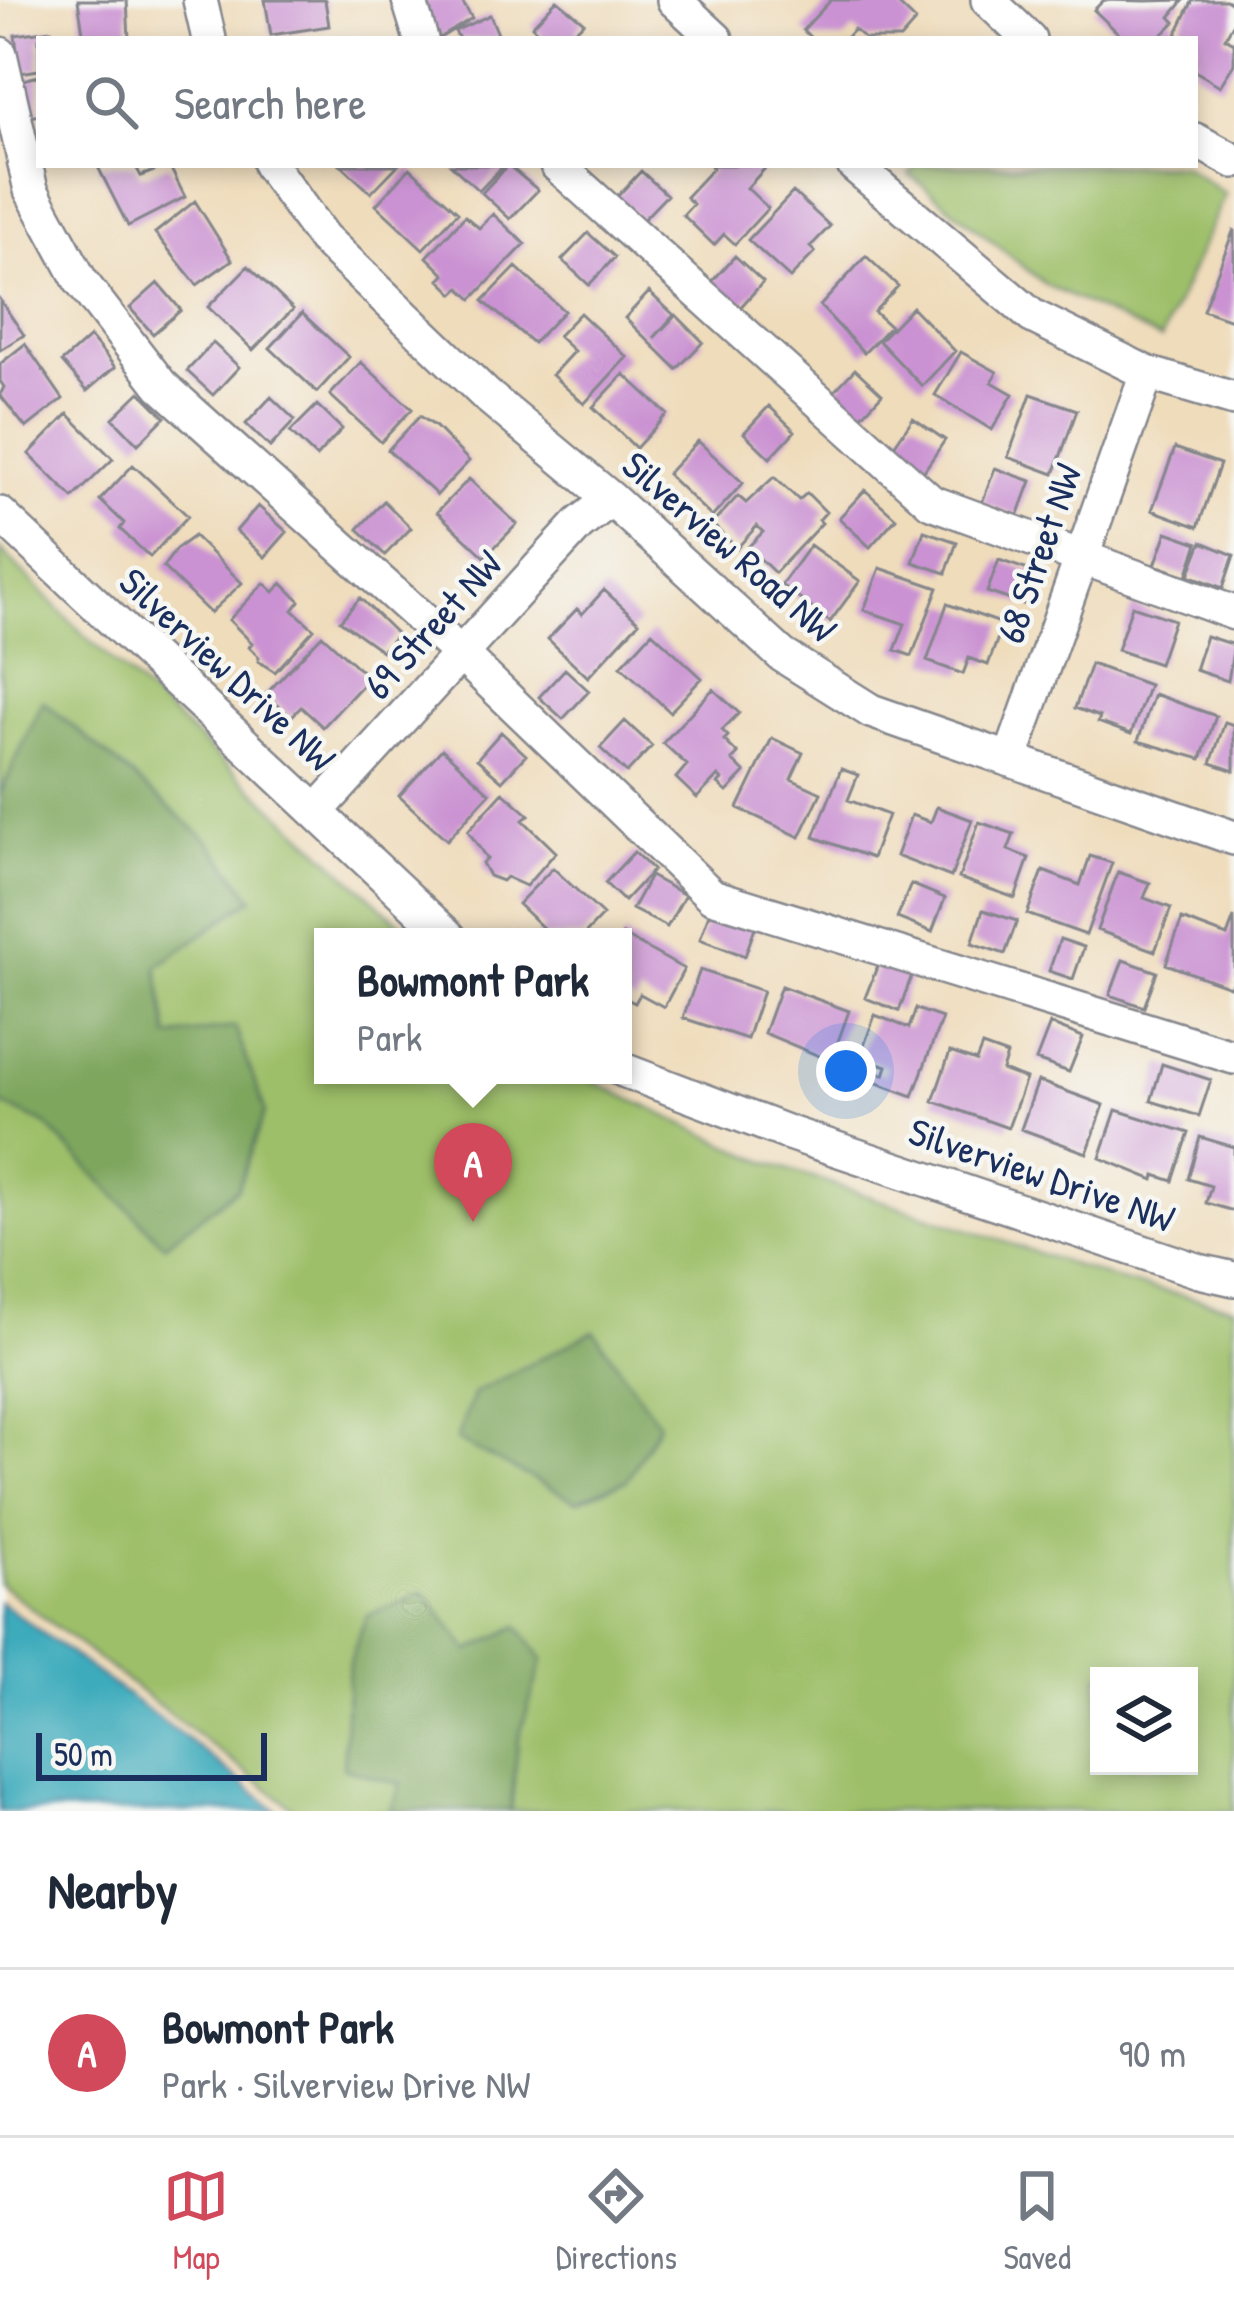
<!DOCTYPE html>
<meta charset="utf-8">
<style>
body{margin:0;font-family:"Patrick Hand",sans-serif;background:#f6f6f7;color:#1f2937}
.controls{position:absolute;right:36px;bottom:36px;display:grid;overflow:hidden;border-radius:0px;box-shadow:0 6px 18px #0003}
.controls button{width:108px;height:108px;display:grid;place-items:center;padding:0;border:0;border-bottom:3px solid #e0e1e3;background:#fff;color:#1f2937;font:60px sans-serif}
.scale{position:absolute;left:36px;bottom:30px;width:231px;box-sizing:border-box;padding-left:12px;border:6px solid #1b2f5e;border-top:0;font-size:33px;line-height:42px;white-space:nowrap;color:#1b2f5e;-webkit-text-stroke:9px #f6f6f2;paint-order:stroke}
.you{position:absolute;left:846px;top:1071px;width:42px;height:42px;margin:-30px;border:9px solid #fff;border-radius:50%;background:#1a73e8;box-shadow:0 0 0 18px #1a73e833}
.badge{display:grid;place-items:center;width:78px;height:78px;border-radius:50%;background:#d1495b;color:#fff;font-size:39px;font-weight:700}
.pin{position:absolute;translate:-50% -99px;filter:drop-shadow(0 3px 6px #0008)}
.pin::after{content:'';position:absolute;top:63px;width:42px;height:36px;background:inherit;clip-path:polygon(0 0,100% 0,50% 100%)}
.popup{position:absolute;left:314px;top:928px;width:318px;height:156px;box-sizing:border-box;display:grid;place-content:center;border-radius:0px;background:#fff;filter:drop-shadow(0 3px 9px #0005);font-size:39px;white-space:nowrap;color:#747a83}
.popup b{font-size:45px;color:#1f2937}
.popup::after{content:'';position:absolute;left:50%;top:100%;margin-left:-24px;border:24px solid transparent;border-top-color:#fff}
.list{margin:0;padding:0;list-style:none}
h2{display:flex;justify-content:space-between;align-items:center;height:156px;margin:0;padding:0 48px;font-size:51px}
h2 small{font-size:39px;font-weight:400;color:#747a83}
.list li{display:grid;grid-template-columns:78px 1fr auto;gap:36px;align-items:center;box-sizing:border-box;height:168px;padding:0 48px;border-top:3px solid #e0e1e3}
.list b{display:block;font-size:45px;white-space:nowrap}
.list p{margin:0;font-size:39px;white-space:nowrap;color:#747a83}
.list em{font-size:39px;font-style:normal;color:#747a83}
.icon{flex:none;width:66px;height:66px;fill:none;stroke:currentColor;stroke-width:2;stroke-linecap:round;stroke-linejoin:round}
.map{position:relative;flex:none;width:1234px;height:1811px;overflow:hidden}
.search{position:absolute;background:#fff;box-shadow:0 6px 18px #0003;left:36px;right:36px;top:36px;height:132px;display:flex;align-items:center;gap:30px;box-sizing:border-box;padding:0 42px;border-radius:0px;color:#747a83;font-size:45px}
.sheet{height:324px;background:#fff}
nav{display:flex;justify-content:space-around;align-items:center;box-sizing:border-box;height:168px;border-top:3px solid #e0e1e3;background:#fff;font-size:33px;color:#747a83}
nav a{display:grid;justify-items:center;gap:6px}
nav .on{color:#d1495b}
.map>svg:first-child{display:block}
.green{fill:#9ebf69;stroke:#5c7764;stroke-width:3;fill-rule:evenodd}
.forest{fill:#7ea65d;stroke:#4c6a5e;stroke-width:3}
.water{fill:#3dabbc;stroke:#2c6d8d;stroke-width:3}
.building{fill:#ca92d2}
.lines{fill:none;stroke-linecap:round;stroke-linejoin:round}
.minor-casing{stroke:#85868c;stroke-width:38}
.minor{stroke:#fff;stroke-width:33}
.labels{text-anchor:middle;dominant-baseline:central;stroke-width:9;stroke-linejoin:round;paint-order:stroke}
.street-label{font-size:39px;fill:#1b2f5e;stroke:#f6f6f2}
</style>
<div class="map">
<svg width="1234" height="1811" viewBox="0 0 1234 1811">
<rect width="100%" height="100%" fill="#f6f6f2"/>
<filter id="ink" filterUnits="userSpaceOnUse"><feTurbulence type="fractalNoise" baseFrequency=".00833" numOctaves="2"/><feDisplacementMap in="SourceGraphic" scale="24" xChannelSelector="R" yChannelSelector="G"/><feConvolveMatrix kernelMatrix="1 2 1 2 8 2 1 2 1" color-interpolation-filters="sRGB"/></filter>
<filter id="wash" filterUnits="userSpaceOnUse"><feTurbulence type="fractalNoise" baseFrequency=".004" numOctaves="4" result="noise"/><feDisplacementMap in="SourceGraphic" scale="48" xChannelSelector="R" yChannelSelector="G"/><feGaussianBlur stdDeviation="2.7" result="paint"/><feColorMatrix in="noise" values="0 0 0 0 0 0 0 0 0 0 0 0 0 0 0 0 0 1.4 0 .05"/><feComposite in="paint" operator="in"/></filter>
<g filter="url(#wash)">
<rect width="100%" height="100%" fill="#efdcbb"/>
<path class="green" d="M918,165H1182L1225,194L1161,339L1046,285L909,174Z
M0,549L84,635L415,937H323V1075H579L763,1161L1127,1283L1234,1307V1811H297L0,1584ZM1099,1676H1189V1766H1099Z"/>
<path class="forest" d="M43,701L209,841L253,898L157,967L169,1037L235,1027L265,1111L238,1188L164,1245L45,1124L0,1103V794Z
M594,1331L659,1424L627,1480L577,1501L456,1440L474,1393Z
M424,1592L469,1651L518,1626L543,1659L518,1741L511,1811H390L401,1785L343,1768L349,1664L366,1616Z"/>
<path class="water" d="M0,1602L190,1741L277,1811H0Z"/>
<g id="blocks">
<path class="building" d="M78,0H127L129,39H84Z
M265,0H325L329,26L271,35Z
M428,0H461L472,18L440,38L419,6Z
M557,0L584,22L576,30L586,39H545L532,26Z
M831,0H894L916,21L900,39H865L854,29L845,39H812L803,30Z
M1104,0L1146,1L1184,0L1170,17L1175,22L1158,39H1114L1118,33L1094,10Z
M1193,0H1226L1234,5V22L1225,38L1234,43V64L1220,86L1195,71V39H1174Z
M490,15L500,39H459L455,31Z
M51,30L52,39H39V70L20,73L15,35Z
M39,76V115L30,117L22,80Z
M97,165H135L141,176L169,165L185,197L128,226Z
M341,165H398L371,193Z
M451,165H504L479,191Z
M508,165L538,190L510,219L482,193Z
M710,165H768L747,188L768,208L735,244L724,234L714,245L683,215L693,204L686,197L713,168Z
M410,168L458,212L423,249L376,205Z
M641,171L667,195L642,221L616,198Z
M793,192L830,226L810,247L815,252L790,278L748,240Z
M195,201L232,260L197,285L155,233Z
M493,214L525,244L472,299L460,288L454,294L440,280L445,275L427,257L465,216L479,228Z
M1234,229V321L1203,310Z
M588,233L615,257L589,285L562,260Z
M735,256L763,282L737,311L709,285Z
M866,256L898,286L874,312L890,326L864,353L820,306Z
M248,266L293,309L253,350L208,307Z
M516,267L564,311L533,343L483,301Z
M158,283L181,310L153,334L130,308Z
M649,292L674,315L654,338L676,315L703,342L677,369L625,318Z
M0,300L24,335L0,350Z
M912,307L955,351L922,386L879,341Z
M302,313L349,357L317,392L270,348Z
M580,313L627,357L584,404L552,375L574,351L558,336Z
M90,337L115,367L87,391L62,362Z
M213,343L239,367L213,395L187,371Z
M25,344L63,399L26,428L0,395L4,387L0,381V364Z
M961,352L997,372L992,382L1013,394L992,430L935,395Z
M361,362L412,409L381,442L330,395Z
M855,369L882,394L857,421L830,396Z
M624,374L667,414L636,448L593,407Z
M140,392L165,417L138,444L113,418Z
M1031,394L1077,410L1054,474L1008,457Z
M271,397L295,420L270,447L246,424Z
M317,405L342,429L316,457L290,432Z
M769,406L795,431L770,458L744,433Z
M68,414L113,459L73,498L29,454Z
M420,416L436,427L469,461L437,495L388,450Z
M913,418L945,440L922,474L890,452Z
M698,441L743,483L712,517L667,474Z
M1175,448L1220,464L1198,527L1152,510Z
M133,465L188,516L150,557L120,529L124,523L100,500Z
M995,468L1031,481L1018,516L982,503Z
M774,477L799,500L807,493L826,512L819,520L822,523L775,573L748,547L763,532L757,526L737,548L712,524L738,496L746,503Z
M469,479L517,524L485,557L437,512Z
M865,490L896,518L870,547L839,518Z
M384,501L411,528L385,555L358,529Z
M258,506L287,532L265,557L236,531Z
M924,531L957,542L946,573L913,562Z
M1167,532L1198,543L1187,576L1155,565Z
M194,536L242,583L210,613L163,567L176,549Z
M1202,542L1234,555L1223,588L1189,575Z
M810,545L860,581L830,622L781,585Z
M999,560L1034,572L1023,604L987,592Z
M880,568L938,588L912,656L895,650L905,624L864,610Z
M264,583L274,592L282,583L300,601L293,610L314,629L275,672L258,661L259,657L249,647L252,643L229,620Z
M604,590L639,622L588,677L548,639L577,609L582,614Z
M360,598L397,634L382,651L340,621Z
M947,604L1003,624L988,665L969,658L963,674L927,661Z
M1132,606L1174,620L1159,664L1117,650Z
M652,632L702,678L670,712L621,666Z
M322,635L369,678L323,727L301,707L291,717L266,694Z
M1206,636L1234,645L1228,681L1195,670Z
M1091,664L1149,685L1131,734L1098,722L1100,717L1075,708Z
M565,669L589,691L563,719L539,697Z
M713,689L739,713L722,730L728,736L724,740L738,754L732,760L745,773L727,792L718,784L722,780L718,776L697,798L676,778L687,765L663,743Z
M1154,694L1216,716L1201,759L1138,741Z
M625,721L652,746L627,773L600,748Z
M1225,722L1234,725V771L1211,763Z
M501,732L526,755L502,781L477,759Z
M772,738L803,753L791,779L821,793L800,837L738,808Z
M442,749L490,793L447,840L399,796Z
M841,769L858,775L848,800L888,815L872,858L814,837Z
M503,792L529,815L523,820L556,852L526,886L506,877L502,881L489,876L482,863L487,859L468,831Z
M937,807L972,820L951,877L896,856L911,815L931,822Z
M979,822L1014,834L1008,850L1029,858L1015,898L959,878Z
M634,852L653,870L624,901L605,883Z
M1090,856L1112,863L1086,935L1027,914L1043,871L1080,885Z
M553,868L603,915L582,937H536L544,929L518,904Z
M1118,872L1150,883L1144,898L1171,908L1155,951L1097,930Z
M650,876L685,895L667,927L632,909Z
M911,884L945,898L932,932L897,918Z
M713,903L758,919L745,956L700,939Z
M983,910L1017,921L1005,954L972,943Z
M1234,917V978L1230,987L1166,964L1182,919L1227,936Z
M623,935L684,969L664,1007L640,994L635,1003L623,997Z
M1060,939L1084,947L1073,979L1049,971Z
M1123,960L1157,972L1144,1007L1110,995Z
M879,962L912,975L899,1011L865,998Z
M700,970L763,991L747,1039L683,1018Z
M781,986L849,1011L831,1061L764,1033Z
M916,1009L942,1018L913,1096L866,1079L870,1070L884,1075L887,1066L860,1057L875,1015L909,1028Z
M1050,1024L1083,1037L1069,1072L1036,1060Z
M982,1046L1007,1055L1002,1070L1026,1079L1008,1128L933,1101L950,1052L976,1061Z
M1162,1064L1211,1080L1199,1116L1151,1101Z
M1038,1081L1104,1105L1087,1153L1021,1129Z
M1116,1110L1189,1133L1173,1181L1155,1175L1154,1180L1100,1158Z
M1200,1137L1234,1147V1211L1206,1203L1211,1186L1188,1179Z"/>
</g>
</g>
<g filter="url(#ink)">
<use href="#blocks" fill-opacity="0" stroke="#85868c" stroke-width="3"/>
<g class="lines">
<g class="minor-casing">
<path id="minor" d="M200,0L209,39
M409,0L421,39
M674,0L716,39
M988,0L1029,39
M0,54L31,190L80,280L161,385L462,655L712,896L1234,1057
M1195,140L1234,161
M270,165L323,238L485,394L611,499L782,655L871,711L1234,838
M557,165L931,502L1234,613
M854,165L1032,316L1147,373L1234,399
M0,514L449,937
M1010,760L1147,373
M318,810L579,524L611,499
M623,1070L786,1132L1199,1271L1234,1279"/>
</g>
<use href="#minor" class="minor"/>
</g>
</g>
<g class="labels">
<g class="street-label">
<text transform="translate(730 546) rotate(41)">Silverview Road NW</text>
<text transform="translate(1038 553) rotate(-71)">68 Street NW</text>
<text transform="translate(432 624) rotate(-48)">69 Street NW</text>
<text transform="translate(228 669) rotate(43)">Silverview Drive NW</text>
<text transform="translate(1042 1174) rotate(19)">Silverview Drive NW</text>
</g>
</g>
</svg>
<div class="controls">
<button><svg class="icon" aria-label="layers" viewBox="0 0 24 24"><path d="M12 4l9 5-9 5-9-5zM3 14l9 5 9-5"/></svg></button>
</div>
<div class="scale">50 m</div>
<div class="you"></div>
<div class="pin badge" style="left:473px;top:1222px">A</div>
<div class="popup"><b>Bowmont Park</b>Park</div>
<div class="search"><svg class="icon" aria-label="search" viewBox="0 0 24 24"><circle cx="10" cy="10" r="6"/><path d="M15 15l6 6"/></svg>Search here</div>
</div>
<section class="sheet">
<h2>Nearby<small></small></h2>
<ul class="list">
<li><span class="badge">A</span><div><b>Bowmont Park</b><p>Park · Silverview Drive NW</p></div><em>90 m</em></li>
</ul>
</section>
<nav>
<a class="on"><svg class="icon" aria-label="map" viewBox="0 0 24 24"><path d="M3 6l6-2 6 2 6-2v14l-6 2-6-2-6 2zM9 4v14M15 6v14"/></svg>Map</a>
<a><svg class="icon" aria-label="directions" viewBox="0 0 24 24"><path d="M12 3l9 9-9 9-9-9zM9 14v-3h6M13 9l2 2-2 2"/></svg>Directions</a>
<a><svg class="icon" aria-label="saved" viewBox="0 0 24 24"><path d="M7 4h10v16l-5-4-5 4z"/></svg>Saved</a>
</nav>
